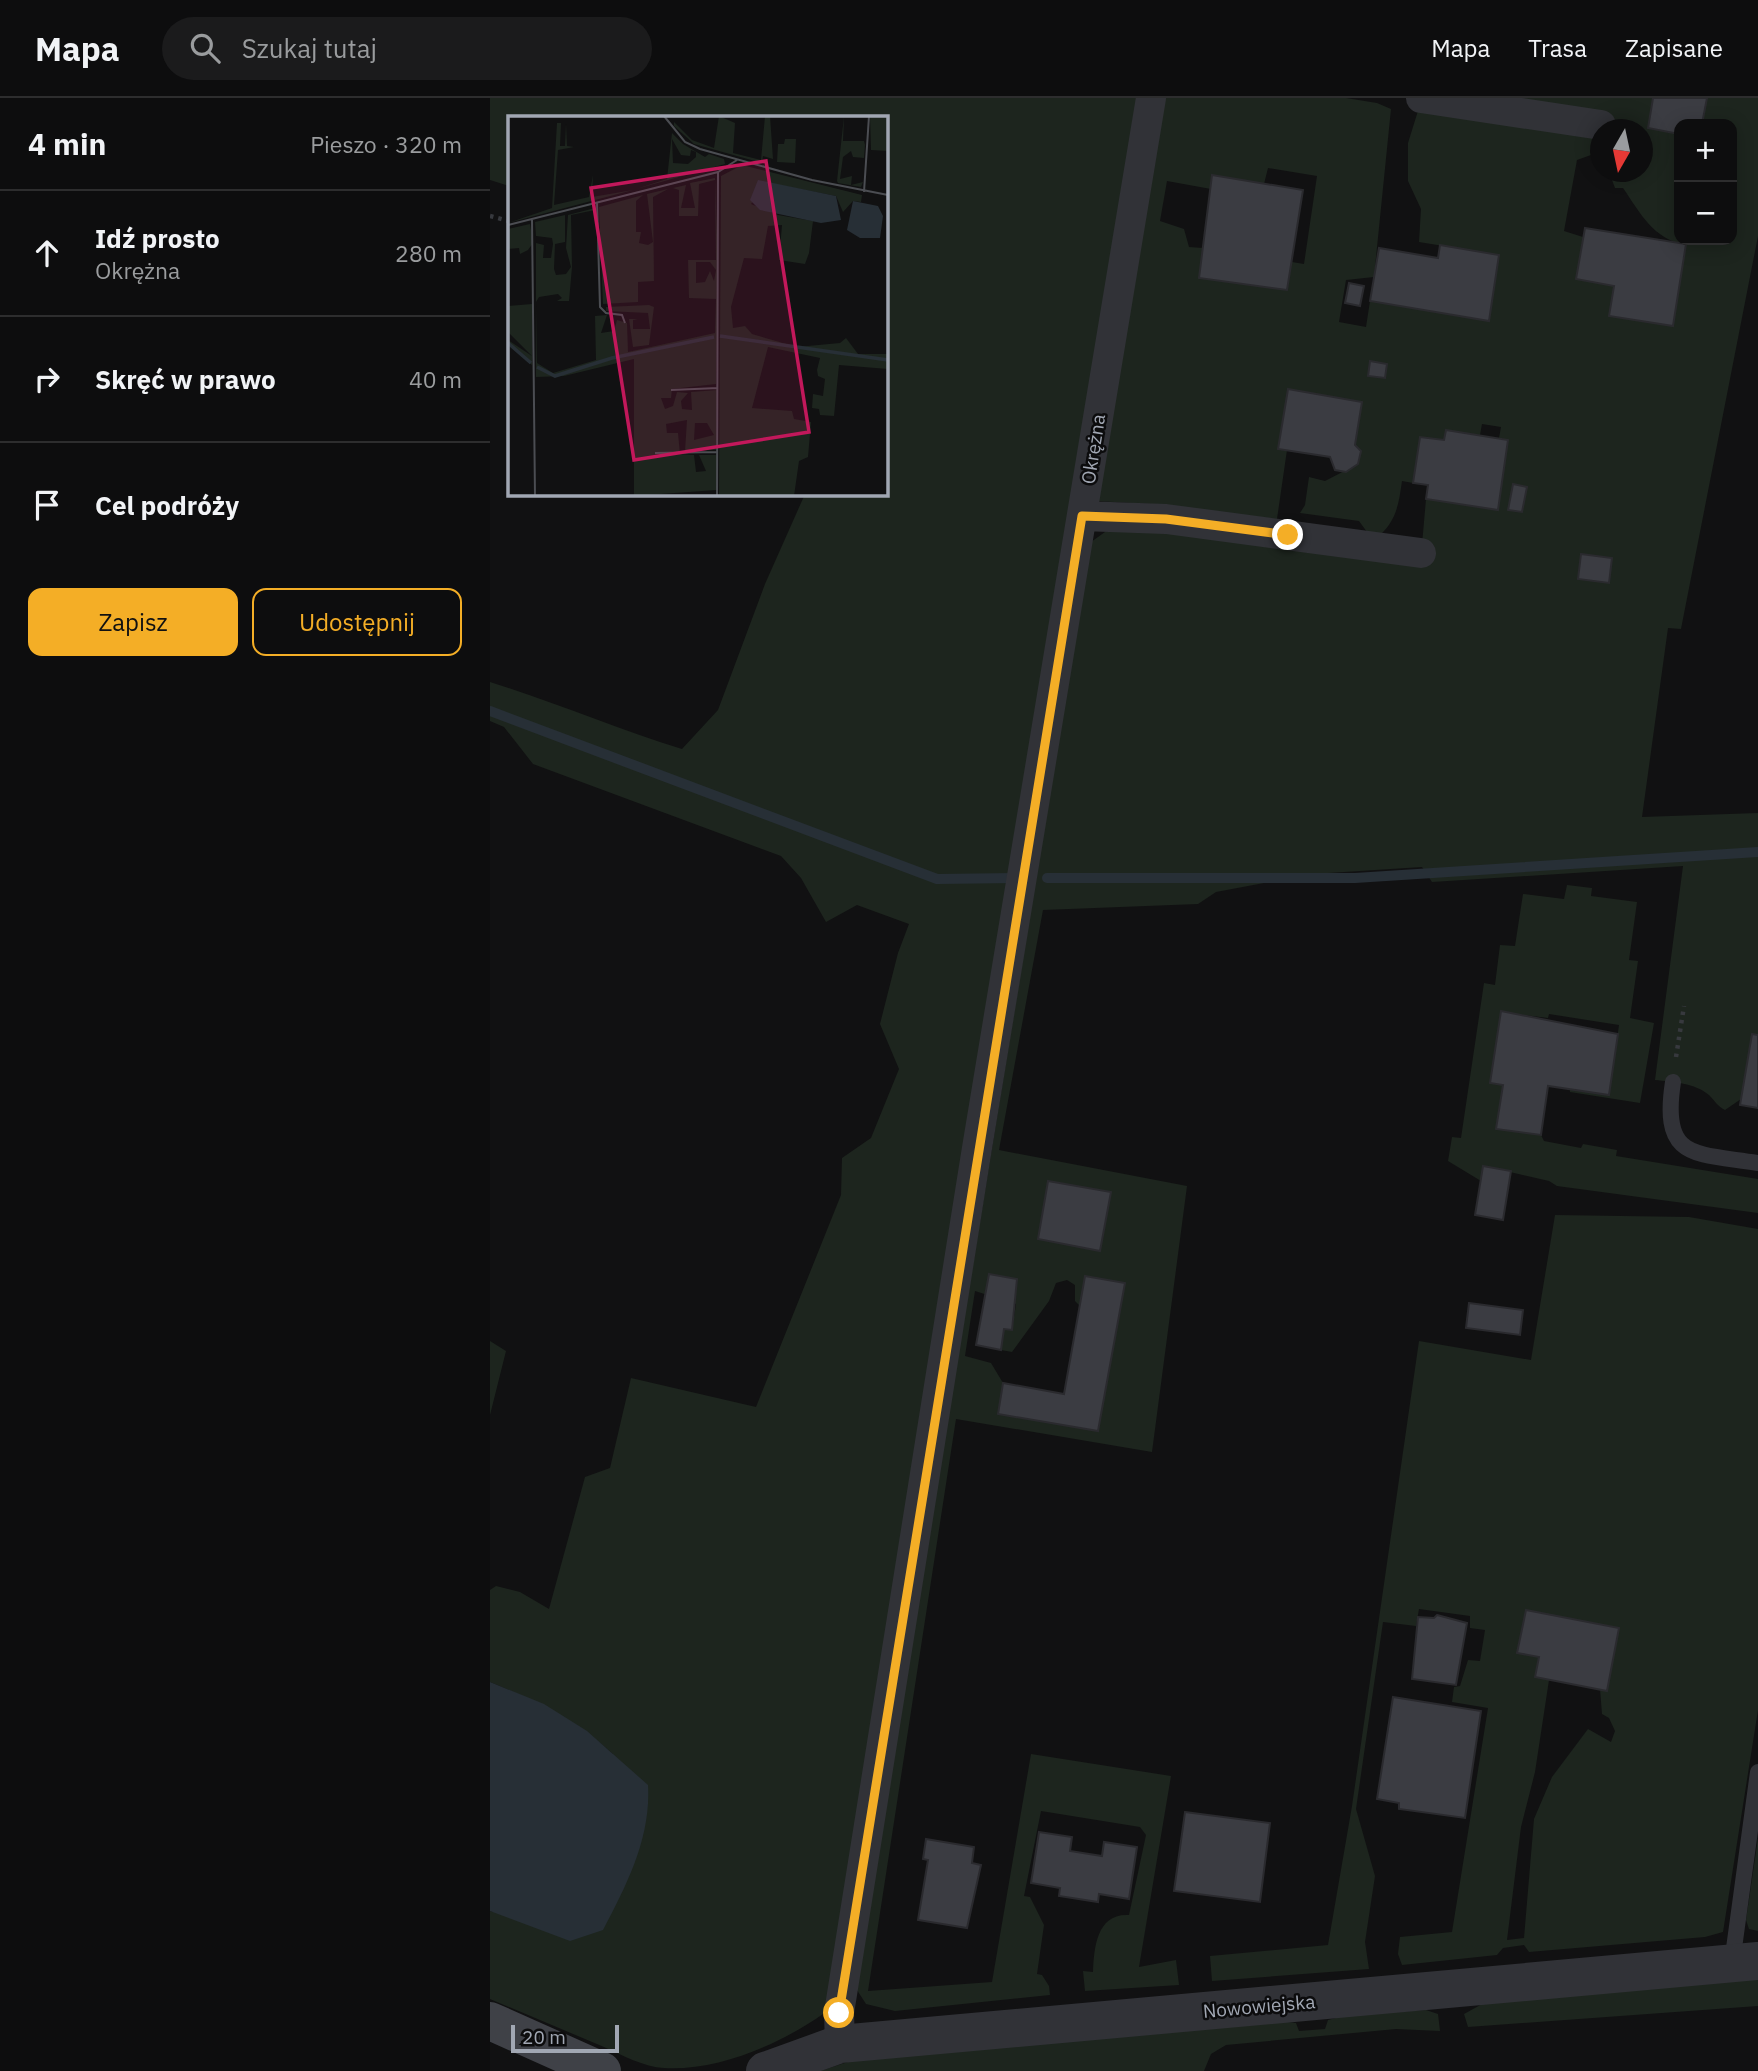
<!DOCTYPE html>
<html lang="pl">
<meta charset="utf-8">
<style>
body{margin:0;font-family:"IBM Plex Sans",sans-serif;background:#1b1b1c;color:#f1f3f6}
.controls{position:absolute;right:21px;top:21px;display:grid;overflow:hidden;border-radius:14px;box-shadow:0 4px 18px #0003}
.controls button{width:63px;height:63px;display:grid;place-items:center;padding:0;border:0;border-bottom:2px solid #2d2d2e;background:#0d0d0e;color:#f1f3f6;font:35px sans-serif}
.compass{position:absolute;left:1100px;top:21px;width:63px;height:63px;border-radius:50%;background:#0d0d0e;box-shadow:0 4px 18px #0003;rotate:189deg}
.scale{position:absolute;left:21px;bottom:18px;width:108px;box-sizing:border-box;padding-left:7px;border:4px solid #a1a7b3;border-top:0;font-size:19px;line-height:24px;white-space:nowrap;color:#a1a7b3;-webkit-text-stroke:5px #0c0c0d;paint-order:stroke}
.stop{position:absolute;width:21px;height:21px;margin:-16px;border:5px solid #f4ae26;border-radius:50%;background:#fff}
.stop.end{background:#f4ae26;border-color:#fff;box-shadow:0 2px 7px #0008}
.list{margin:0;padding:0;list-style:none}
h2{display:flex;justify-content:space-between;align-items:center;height:91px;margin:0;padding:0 28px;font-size:30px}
h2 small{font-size:23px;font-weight:400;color:#9a9c9e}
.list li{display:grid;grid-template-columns:46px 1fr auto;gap:21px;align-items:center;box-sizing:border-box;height:126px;padding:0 28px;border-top:2px solid #2d2d2e}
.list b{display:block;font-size:26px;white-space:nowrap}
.list p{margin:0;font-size:23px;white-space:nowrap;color:#9a9c9e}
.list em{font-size:23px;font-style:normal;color:#9a9c9e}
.actions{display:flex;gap:14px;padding:21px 28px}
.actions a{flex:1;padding:16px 0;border:2px solid #f4ae26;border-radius:14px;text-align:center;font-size:24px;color:#f4ae26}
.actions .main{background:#f4ae26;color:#111}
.icon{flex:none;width:38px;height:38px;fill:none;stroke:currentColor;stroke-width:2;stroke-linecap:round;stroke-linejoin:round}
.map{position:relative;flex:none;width:1268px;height:1973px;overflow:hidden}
header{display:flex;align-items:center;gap:42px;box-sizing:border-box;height:98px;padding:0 35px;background:#0d0d0e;border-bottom:2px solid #2d2d2e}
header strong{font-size:33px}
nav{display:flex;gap:38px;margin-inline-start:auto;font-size:24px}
.search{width:490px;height:63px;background:#1b1b1c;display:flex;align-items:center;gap:18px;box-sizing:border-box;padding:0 24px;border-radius:38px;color:#9a9c9e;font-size:26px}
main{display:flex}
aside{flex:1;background:#0d0d0e}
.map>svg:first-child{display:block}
.green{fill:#1d251e;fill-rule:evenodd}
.water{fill:#272f36}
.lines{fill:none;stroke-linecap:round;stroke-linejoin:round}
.stream{stroke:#272f36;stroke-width:10}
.building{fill:#3b3c42;stroke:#2a2a2e;stroke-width:2}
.path{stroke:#37393e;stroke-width:4.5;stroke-dasharray:3.5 5;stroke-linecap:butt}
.service{stroke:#313237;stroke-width:16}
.minor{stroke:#313237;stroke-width:30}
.tertiary{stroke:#313237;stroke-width:38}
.secondary{stroke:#3f4147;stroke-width:38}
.route{stroke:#f4ae26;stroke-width:9}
.labels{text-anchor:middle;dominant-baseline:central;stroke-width:5;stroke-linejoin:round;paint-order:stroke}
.street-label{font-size:19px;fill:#a1a7b3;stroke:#0c0c0d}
.inset-river{fill:none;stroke:#272f36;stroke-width:3.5}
.inset-road{fill:none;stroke:#4b4d52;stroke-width:2}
.view{fill:#c2185b;fill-opacity:0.15;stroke:#c2185b;stroke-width:3.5}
.inset-edge{fill:none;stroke:#a1a7b3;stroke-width:3.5}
</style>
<header>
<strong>Mapa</strong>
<div class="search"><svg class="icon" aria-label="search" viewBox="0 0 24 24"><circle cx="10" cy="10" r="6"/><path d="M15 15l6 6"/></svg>Szukaj tutaj</div>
<nav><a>Mapa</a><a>Trasa</a><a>Zapisane</a></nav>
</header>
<main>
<aside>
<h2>4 min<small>Pieszo · 320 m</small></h2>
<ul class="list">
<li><svg class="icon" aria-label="ahead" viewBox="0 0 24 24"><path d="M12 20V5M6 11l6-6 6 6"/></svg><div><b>Idź prosto</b><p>Okrężna</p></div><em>280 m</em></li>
<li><svg class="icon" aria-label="right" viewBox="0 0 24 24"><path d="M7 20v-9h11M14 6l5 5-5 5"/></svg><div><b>Skręć w prawo</b></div><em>40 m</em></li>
<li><svg class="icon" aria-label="arrive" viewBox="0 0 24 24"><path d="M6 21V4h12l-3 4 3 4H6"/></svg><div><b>Cel podróży</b></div></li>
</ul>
<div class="actions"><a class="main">Zapisz</a><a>Udostępnij</a></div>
</aside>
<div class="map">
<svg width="1268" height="1973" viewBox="0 0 1268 1973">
<rect width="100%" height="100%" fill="#111112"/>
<path class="green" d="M0,0H652L341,1885L333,1916C290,1946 229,1973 174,1970C154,1969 132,1957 114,1949C76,1933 38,1917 0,1901V1813L3,1814L123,1656C85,1622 46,1603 0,1584V1492L6,1488L30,1494L59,1511L95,1379L120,1370L141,1280L266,1309L351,1097L352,1060L381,1040L409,971L390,926L408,855L419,826L367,807L336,824L311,780L291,758L43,666L14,629L0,623V584C65,604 127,631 192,651L228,612L275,486L315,396H396V19H19V88L0,82Z
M670,0H856L887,5L901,11L884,179L856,182L849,224L876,229L880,203L999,222L1009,157L929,144L931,111L918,83V45L932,0H1268V138L1191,531L1178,530L1152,719L1268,715V937H1262L1251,1001L1235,1012C1227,1008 1225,1003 1219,997C1205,985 1183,984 1165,982L1193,768L942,784L932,769L823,776L726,794L708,806L553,812L509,1052L697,1088L662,1354L466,1321L378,1893L502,1884L541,1656L681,1678L649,1869L686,1862L689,1887L595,1893L593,1873L603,1874C604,1849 607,1815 639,1817L656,1737L650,1729L551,1713L534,1798L540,1799L554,1827L547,1876L552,1877L559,1888L560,1897L405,1913L376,1906L365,1889L601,444L615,434L649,428L931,458L936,401L1008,411L1018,342L1009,340L1011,329L992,326L990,337L956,332L954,342L930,339L923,385L912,383C909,404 907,421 891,436L877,434L869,423L810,415L815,407L819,379L835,383L868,366L871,353L865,347L872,304L799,291L797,352L787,421L662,406L605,403ZM1189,26H1242V142H1189ZM1110,32H1152V74H1119L1125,90H1133C1151,116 1163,141 1196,147L1182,228L1119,218L1124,188L1086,181L1093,139L1074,133L1087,62L1101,57L1107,43L1110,44ZM778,70L827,78L814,166L802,164L797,192L713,150L699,149L694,131L670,123L677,83L721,91L723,77L774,86ZM595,1178L634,1185L608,1333L508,1315L513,1285L501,1265L475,1258L485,1193L526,1206L522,1232L514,1231L511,1252L522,1254L559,1203L566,1185L577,1182L585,1187V1203L590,1208Z
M1077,787L1102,790L1101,798L1147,804L1139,862L1148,863L1140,920L1164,925L1150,1005L1080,994V991L1119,997L1129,927L1059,916L1058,920L1011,914L1000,984L1013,987L1006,1030L1051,1037L1054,1043L1091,1050L1093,1046L1127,1052L1126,1058L1268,1081V1115L1067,1088L1059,1083L994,1068L991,1083L958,1063L962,1039L971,1040L994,885L1005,887L1010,847L1025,848L1033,796L1074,801Z
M1065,1117L1199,1119L1268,1131V1612L1233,1834L1215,1839L1039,1854L1034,1847L1013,1850L1007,1857L912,1867L908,1856L910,1839L962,1834L998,1610L962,1604L964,1589L970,1588L978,1562L990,1563L995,1532L980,1530V1518L929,1511L926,1528L893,1524L866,1711L885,1778L875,1844L879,1871L722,1883L720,1858L838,1847L862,1708L929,1243L1041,1262ZM1036,1512L1128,1530L1110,1591L1112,1616L1119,1620L1125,1633L1121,1644L1098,1631L1062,1679L1044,1721L1034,1840L1017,1842L1031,1729L1045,1674L1059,1582L1045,1579L1049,1559L1027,1555Z
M0,1243L16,1253L0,1317Z
M1268,1740V1833L1259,1831L1256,1822Z
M1268,1880V1908L978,1929L974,1916L994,1905Z
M936,1912L948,1916L950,1933L906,1931L736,1947L721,1956L714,1973H330L361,1963L797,1924L806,1925L809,1933L835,1931L838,1922L858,1917Z"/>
<path class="water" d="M0,1584L54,1606L97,1633L158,1687C161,1740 137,1786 113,1832L80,1843L0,1813Z"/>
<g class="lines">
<path class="stream" d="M0,613L447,781L526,780
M557,780H865L1268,754"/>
</g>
<path class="building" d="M1163,0H1217L1212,26H1189V36L1158,30Z
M722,77L813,92L797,192L709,180Z
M1095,130L1196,146L1183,228L1119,218L1124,188L1086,181Z
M950,147L1009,157L999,223L880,203L889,150L948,160Z
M859,185L874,188L870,208L855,205Z
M880,263L897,266L895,280L878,278Z
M798,291L872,304L865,347L871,353L868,366L856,374L845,372L840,359L788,351Z
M956,332L1018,342L1008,412L936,401L938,387L923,385L930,339L954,342Z
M1023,386L1037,389L1032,414L1018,412Z
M1091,456L1122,460L1119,485L1088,481Z
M1011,913L1128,936L1119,997L1058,988L1051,1037L1006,1031L1013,987L1000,985Z
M1262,936L1268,937V1010L1250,1007Z
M993,1068L1021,1073L1013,1122L985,1117Z
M558,1083L621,1094L610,1153L548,1141Z
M499,1176L527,1181L522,1232L514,1231L511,1252L486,1247Z
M595,1178L635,1185L608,1333L508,1316L513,1285L574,1296Z
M979,1205L1033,1212L1030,1237L976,1230Z
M1036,1512L1129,1530L1117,1593L1045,1579L1049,1559L1027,1555Z
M947,1517L977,1525L966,1587L922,1581L928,1519L944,1520Z
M903,1599L991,1613L975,1720L909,1711V1705L887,1701Z
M695,1714L780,1725L770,1804L684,1793Z
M549,1734L582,1739L580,1753L612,1758L614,1744L647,1749L639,1801L609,1796L608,1804L569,1798L570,1790L541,1785Z
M436,1741L484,1749L482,1765L491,1767L477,1830L428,1822L438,1762L433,1761Z"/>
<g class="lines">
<path class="path" d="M0,118L19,123
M1186,959L1194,908"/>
<path class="service" d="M1183,984C1171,1062 1204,1055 1268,1065
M1242,1865L1268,1674"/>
<path class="minor" d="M931,0L1111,27
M592,418L676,421L931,455
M350,1946L349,1915L487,1050L661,0"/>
<path class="tertiary" d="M275,1973L350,1946L1268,1863"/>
<path class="secondary" d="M0,1923L112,1973"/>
</g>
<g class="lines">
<path class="route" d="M349,1915L592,418L676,421L798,437"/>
</g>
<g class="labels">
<g class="street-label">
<text transform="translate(603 351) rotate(-81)">Okrężna</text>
<text transform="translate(769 1908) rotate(-5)">Nowowiejska</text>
</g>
</g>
<g transform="translate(18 18)">
<rect width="380" height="380" fill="#111112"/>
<path d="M211,0L227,7L225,37L253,44L257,0H262L265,43L255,40L254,47L186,28L166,10V6L184,24L206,32ZM336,0L335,25H356L357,29L356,42L345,41L343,35L335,41L332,63L344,60L343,69L355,66L353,71L330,67L329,65ZM362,0H380V35L363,34ZM49,7H53L52,30H57L58,8L59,30L66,31L50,34L46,89L81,81L85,59L84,81L125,74L0,107L44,92ZM164,17L175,28L197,41L201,38L216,43L217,48L128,73L159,63ZM164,23L173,39L182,40L183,34L188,36V41L180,48L165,47ZM277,23H288L287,47L269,46L270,28H276ZM234,49L354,79L353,86L345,85L335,96L328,80L261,67L243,88L270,99L305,105L301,137L297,148L271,144L274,109L260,110L254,143L236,142L223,191L225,212L237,210L244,218L289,231L332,227L338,222L350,238H380V253L331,249L326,300L312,299L311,293L304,292L305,278L315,280L317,263L310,260L309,254L312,242L260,231L244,292L284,295L286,303L303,306L300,341L291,345L286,380H211L213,60ZM207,62L210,147L208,268L164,273L163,282H153L157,293L165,290L169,276L180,277L173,285L174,293L184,294L183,276L209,274L208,334L177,335L179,304L158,308L159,317H170L172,338L186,339L188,356L198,355L191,339H209L208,374L126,380V243L56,260L28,261V190L29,247L45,257L88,244L87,200L99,199L93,217L106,215L109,204L119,207L120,236L207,217L208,183L181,182L180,144H208L207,64L191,68L190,100H171V74L165,72L178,69L173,92H187L182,67ZM188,146H202L208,154L206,165L202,155L197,166L188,167ZM187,307H199L206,319L186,324ZM160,73L145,81L146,165L130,166V186L95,188L91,91L135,79L128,85V116H133L131,127L140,129L145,126L139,78ZM87,92L90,191L87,94L63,99L64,151L61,185H49L54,182L50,178L31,181L28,186V127L36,129L35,142H43L45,128L44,122L28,120L27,106L57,99V126L47,128L46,153L48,159L58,158L63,151L58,132L60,99ZM22,108L25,127L20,134L12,138L11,132L0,133V113ZM24,188V249L0,229V224L24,240L0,216V190ZM141,189L146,191L141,229L125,231L121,203H130L125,204V213H142L140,197L98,195V191Z" fill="#1d251e" fill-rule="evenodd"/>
<path d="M250,64L328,80L333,104L313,107L252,94L242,84ZM345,85L370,90L375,100L372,122H352L339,114Z" fill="#272f36"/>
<path class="inset-river" d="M212,220L380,244M0,227L23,247M29,251L47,260L104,242L206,221"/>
<path class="inset-road" d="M156,0L177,26L192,33L304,64L380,79M356,76L361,0M89,87L92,191L98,197L114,199L117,207M24,103L27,380M0,109L210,56L229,44M163,274L210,272M147,337L210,336M209,380L210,56"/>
<path class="view" d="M258,45L301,316L126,344L83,72Z"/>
<rect width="380" height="380" class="inset-edge"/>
</g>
</svg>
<div class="controls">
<button>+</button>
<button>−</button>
</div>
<svg class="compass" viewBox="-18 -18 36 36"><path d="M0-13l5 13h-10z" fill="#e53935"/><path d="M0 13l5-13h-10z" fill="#9a9c9e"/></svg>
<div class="scale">20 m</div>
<div class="stop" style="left:349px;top:1915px"></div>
<div class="stop end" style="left:798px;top:437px"></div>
</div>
</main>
